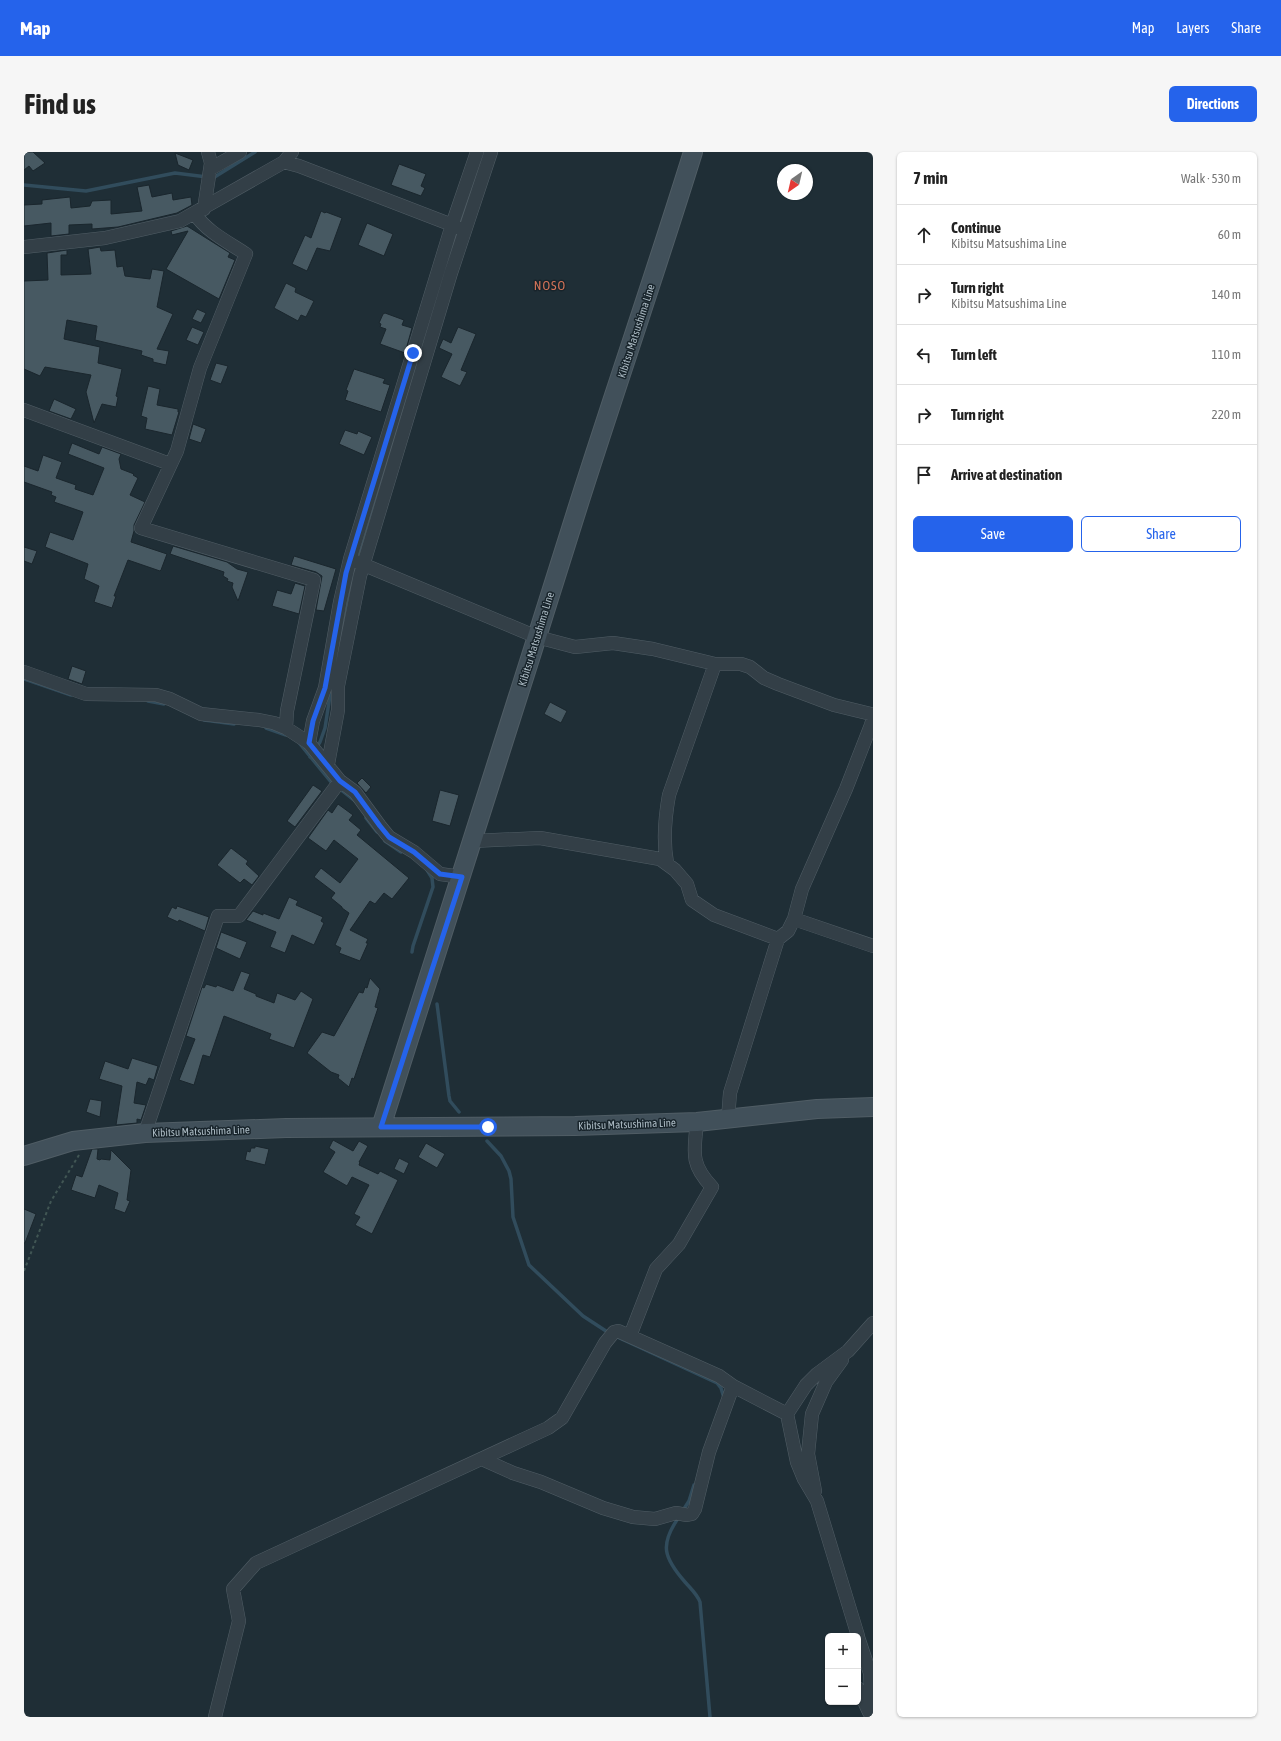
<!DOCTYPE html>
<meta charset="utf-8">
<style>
body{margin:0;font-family:"Asap Condensed",sans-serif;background:#f6f6f6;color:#222}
.controls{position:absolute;right:12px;bottom:12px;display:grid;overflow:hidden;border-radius:6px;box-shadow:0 1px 3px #0004}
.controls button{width:36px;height:36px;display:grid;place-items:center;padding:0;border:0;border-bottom:1px solid #e0e0e0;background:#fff;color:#222;font:20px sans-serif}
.compass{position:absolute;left:753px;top:12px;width:36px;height:36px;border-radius:50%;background:#fff;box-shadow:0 1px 3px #0004;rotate:214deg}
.stop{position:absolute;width:12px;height:12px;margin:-9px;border:3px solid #2563eb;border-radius:50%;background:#fff}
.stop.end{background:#2563eb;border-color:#fff;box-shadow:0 1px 4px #0008}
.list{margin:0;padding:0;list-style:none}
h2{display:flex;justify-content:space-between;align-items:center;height:52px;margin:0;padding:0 16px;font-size:17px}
h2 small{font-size:13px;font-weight:400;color:#767676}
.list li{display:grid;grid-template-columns:26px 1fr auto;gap:12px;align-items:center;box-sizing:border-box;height:60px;padding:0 16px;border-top:1px solid #e0e0e0}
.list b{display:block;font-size:15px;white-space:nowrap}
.list p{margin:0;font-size:13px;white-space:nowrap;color:#767676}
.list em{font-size:13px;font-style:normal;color:#767676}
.actions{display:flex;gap:8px;padding:12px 16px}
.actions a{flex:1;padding:9px 0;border:1px solid #2563eb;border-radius:6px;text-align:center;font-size:14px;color:#2563eb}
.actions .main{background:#2563eb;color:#fff}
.icon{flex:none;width:22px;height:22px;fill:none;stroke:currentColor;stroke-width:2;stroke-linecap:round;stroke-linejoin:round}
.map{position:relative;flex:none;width:849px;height:1565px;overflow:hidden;border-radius:6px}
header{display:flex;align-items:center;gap:24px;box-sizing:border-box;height:56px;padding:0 20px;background:#2563eb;color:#fff}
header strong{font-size:19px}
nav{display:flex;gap:22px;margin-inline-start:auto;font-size:14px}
.intro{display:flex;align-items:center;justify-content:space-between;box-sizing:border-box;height:96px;padding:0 24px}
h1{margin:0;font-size:28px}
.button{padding:10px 18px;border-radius:6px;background:#2563eb;color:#fff;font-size:14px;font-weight:700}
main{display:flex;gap:24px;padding:0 24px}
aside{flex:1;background:#fff;border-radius:6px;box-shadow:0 1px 3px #0004}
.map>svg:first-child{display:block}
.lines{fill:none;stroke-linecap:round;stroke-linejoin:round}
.stream{stroke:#314c5c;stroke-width:3.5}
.building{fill:#475962;stroke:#1a262d}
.street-casing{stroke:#505d65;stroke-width:14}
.secondary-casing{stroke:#505d65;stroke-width:20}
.path{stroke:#415654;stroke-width:2;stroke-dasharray:3 3;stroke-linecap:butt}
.street{stroke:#333f47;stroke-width:13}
.secondary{stroke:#41505a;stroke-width:18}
.route{stroke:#2563eb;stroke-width:5}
.labels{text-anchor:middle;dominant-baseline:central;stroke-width:3;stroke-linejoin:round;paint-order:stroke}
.street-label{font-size:11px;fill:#acbbc4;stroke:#18242b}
.quarter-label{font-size:13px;letter-spacing:1px;fill:#d37358;stroke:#18242b}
</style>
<header>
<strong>Map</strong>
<nav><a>Map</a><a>Layers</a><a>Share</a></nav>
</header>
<div class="intro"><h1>Find us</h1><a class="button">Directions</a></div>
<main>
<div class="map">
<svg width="849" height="1565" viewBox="0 0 849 1565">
<rect width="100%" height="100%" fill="#1f2e36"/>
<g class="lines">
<path class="stream" d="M189,26L231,0
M0,33L62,39L151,21L183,25
M435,73L459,3
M420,120L429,92
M314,499L330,422L368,295
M0,527L47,543
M124,549L140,552
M180,568L210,572
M242,576L262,583
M276,592L307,630L331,649
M286,605L296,590L301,576L307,537
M342,666L353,680
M361,689L377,700
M388,800L389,794L409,735L408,726L403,718
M413,852L425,944L426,949L435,960
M463,989L477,1004L485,1019L487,1027L489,1065L505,1113L559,1164L585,1181
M591,1184L693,1231L697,1236L700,1246
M658,1360L665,1349L670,1333
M655,1365C635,1393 640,1406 661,1430C667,1437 673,1442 676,1450L686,1565"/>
</g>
<path class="building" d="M0,0H9L21,11L9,19L5,14L0,18Z
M151,1L169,8L165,18L154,13Z
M375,12L402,22L397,34L401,36L397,44L367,33Z
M125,33L128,45L148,41L149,48L167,45L168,53L153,61L94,75L68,77V72L45,73V82L27,84V71L0,74V53L18,52V48L46,45L47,56L66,54L68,49L87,48V62L118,59L113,35Z
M297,59L301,61L302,60L318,66L306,99L293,96L283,119L268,112L281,83L287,86Z
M343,71L369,82L360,104L334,93Z
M163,74L206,101L204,105L211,108L195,147L142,117L164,79L148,83L147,79Z
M76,95L77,99L91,98L93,115L99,114L101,124L126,127L128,117L140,119L133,155L149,162L133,197L145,199L142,213L129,210V207L117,203L118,199L71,188L73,174L43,168L40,187L76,195L74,211L98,217L92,244L94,245L92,255L78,252L70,271L62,240L67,223L21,215L16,224L0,217V129L24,128L23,101L43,98V103H37V123L67,122L64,97Z
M262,131L272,136L271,140L290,149L282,165L277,163L274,169L250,156Z
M173,157L182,161L177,171L168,167Z
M361,161L380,168L378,173L388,176L381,201L356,192L362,177L356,175L357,172L355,171L359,162Z
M168,175L180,180L174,193L162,188Z
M434,175L452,182L437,218L443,220L436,234L417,225L428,202L415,196L419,187L427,191Z
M192,211L204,214L197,232L186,228Z
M330,217L361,227L359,231L366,233L357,260L321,248L324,239L322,238Z
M124,234L136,237L133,253L154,257V260H155L148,283L121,277L123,266L117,264Z
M30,247L52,257L47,267L25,259Z
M169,272L182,277L177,291L165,287Z
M321,278L333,282L334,279L348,285L340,303L315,292Z
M48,291L75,302L78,295L97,302L95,307L97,317L110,322L109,323L114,326L106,343L121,350L110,373V379L107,390L143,402L137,418L136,419L104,408L90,444H92L88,456L70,450L75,434L60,427L64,412L21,395L26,380L49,388L59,360L30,350L32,345L27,343L28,340L0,330V314L14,319L19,303L38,310L32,326L52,333L51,337L69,343L80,316L44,302Z
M149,394L203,410L213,417L224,420L214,449L208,435L209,431L203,429L204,427L199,424L200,420L146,402Z
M0,395L13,399L8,412L0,409Z
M270,404L312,417L300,459L292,458L298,424L292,420L267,413Z
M271,431L281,434L275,462L248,454L253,438L267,442Z
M48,514L62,519L58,532L44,527Z
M526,550L543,559L537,571L520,562Z
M338,626L347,635L342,641L333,631Z
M289,633L298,639L271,675L263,669Z
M416,638L435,643L426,674L408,669Z
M314,652L329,663L325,668L337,678L333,683L385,726L368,747L360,741L351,752L346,749L326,778L344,787L342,791H344L336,809L315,801L317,796L311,793L325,761L318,756V755L307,746L311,741L290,725L297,716L316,731L334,707L310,688L302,699L284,686L304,658L308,661Z
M207,696L224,709L222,712L235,724L228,733L220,727L216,731L193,713Z
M265,745L274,749L272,753L299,765L297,769L300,771L290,793L268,783L261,801L246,795L252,780L222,768L229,759L239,763V761L255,767Z
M153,754L185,765L181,779L155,768L154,770L143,765L148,755L152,757Z
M197,780L223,790L216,807L192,796Z
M217,819L226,822L220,837L232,842V844L250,851L253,841L271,848L277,839L289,847L270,896L245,887L247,882L200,864L186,905L179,903L170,933L155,928L171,887L162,884L178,835L180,836L182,832L192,835L193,833L209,839Z
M346,826L356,837L351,855L354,856L330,927L328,926L325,935L314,926L315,923L307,920L283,901L298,880L310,884L335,840L339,841L341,835L343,836Z
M108,906L134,914L130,928L125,926L122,933L113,930L110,951L122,953L117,968L113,967V971L92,973L98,934L75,927L81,909L104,917Z
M66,947L78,949L76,965L62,960Z
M309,988L329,999L335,989L344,994L335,1010H336L335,1013L354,1022L356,1019L374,1028L348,1082L331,1073L336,1065L330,1062L345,1033L328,1025L323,1034L299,1020L311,1000L305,996Z
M402,991L421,1002L413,1016L394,1005Z
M231,994L245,997L241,1013L221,1008L223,999L226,1000L227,996H231Z
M68,997H74L73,1007L76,1008L77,1007L86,1008L87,998L107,1018L103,1048L106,1049L101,1061L90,1057L94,1041L75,1033L71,1046L47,1038L52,1023L58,1025Z
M375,1006L385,1011L380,1022L370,1017Z
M0,1057L12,1062L1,1091H0Z"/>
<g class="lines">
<g class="street-casing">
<path id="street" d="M260,10L275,14L436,76
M186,17L216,0
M180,57L187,11L184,0
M171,62C183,80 204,90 222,102L176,216L153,299L117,376L290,428L263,559L262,576
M0,95L81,86L156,69L260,10L268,0
M0,258L146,312
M326,407L513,485L551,495L589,491L629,497L691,512H717L726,515L740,526L754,532L810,553L847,562L849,566L847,573L822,637L778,737L770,767
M0,520L62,542L132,543L146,547L177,562L235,568L250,571L262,576L285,591L316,629L331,640L356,674L365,685L390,700L416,722L438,725
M285,591L289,569L301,536L316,450L326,407L428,73L453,0
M304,612L314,558V534L336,424L427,121L467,0
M449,689L516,686L636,707L651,718L663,732L668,748L690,763L754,787
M643,711C639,689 641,665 645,643L691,512
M704,967L706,941L754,787L764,779L770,767L849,794
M121,981L194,764H215L316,629
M606,1184L632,1117L655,1092L688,1035C666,1012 670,1000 673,970
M458,1307L489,1321L517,1330L579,1356L609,1365L631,1367L652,1361L663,1363L668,1362L671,1357L685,1300L709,1234
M791,1339L784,1302L788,1262L802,1230L818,1208
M834,1484L793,1349L780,1327L773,1310L763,1262L782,1233L793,1222L824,1199L849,1171
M834,1485L846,1521L848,1565
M834,1536L845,1560
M191,1565L215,1469L209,1437L232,1411L524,1276L538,1266L581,1191L590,1180L594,1179L695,1224L709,1234L763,1262"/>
</g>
<g class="secondary-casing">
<path id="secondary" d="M357,975C425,766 490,557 556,348C593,232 633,116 669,0
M0,1004L49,989L121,981L262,976L551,974L673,970L793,957L849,955"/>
</g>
<path class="path" d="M0,1119L27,1049L55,1003"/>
<use href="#street" class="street"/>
<use href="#secondary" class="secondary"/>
</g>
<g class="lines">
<path class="route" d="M389,201L322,421L301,536L289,569L285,591L316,629L331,640L356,674L365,685L390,700L416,722L438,725L357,975H464"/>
</g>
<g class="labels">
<g class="street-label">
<text transform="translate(612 179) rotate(-72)">Kibitsu Matsushima Line</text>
<text transform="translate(512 487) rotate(-73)">Kibitsu Matsushima Line</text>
<text transform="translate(603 972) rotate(-2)">Kibitsu Matsushima Line</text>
<text transform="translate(177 979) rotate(-2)">Kibitsu Matsushima Line</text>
</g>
<g class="quarter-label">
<text x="526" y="133">NOSO</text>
</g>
</g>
</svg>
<div class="controls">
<button>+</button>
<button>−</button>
</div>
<svg class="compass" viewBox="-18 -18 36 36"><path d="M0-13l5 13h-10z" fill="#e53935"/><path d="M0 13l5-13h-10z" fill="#767676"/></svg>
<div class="stop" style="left:464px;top:975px"></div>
<div class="stop end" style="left:389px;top:201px"></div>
</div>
<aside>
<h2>7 min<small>Walk · 530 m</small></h2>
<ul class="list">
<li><svg class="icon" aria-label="ahead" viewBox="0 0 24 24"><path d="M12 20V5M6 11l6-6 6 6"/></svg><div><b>Continue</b><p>Kibitsu Matsushima Line</p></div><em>60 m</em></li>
<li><svg class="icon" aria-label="right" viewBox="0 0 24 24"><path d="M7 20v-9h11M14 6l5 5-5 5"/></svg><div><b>Turn right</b><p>Kibitsu Matsushima Line</p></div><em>140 m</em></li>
<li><svg class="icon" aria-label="left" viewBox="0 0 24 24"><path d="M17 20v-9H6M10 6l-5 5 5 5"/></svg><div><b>Turn left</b></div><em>110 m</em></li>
<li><svg class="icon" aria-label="right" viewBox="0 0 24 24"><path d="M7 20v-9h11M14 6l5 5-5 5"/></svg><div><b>Turn right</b></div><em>220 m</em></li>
<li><svg class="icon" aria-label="arrive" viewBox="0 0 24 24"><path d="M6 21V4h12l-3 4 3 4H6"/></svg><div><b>Arrive at destination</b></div></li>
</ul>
<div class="actions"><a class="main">Save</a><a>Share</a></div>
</aside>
</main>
